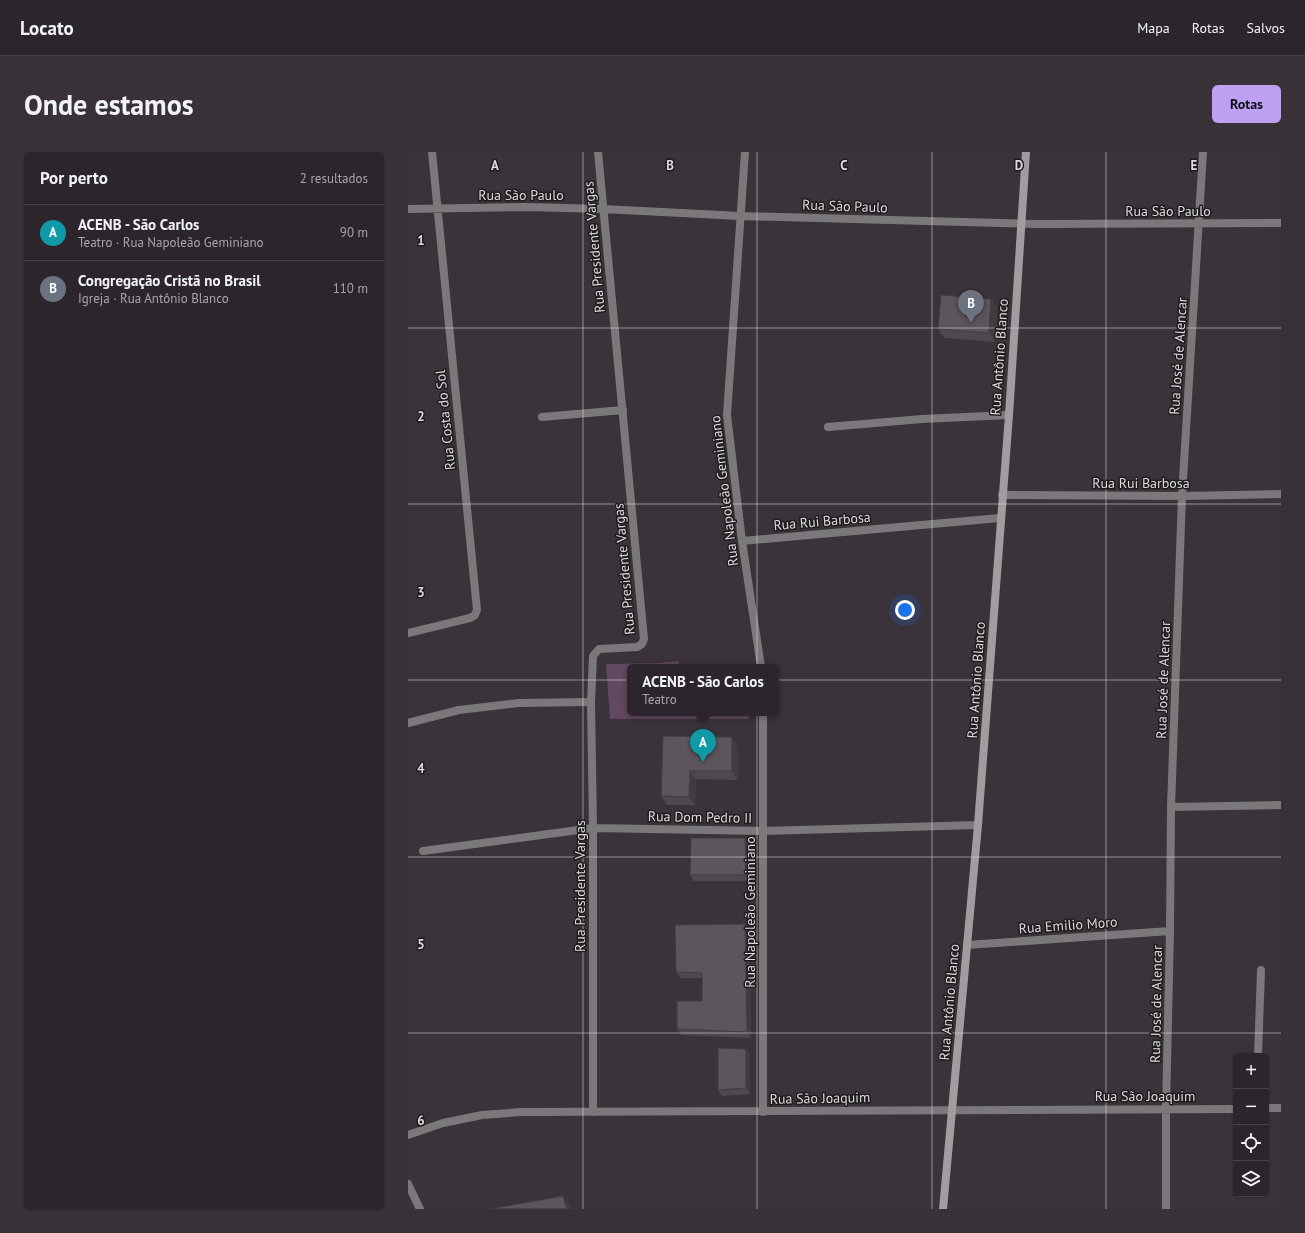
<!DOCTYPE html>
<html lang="pt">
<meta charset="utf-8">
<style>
body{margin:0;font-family:"PT Sans",sans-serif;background:#383238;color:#f1f3f6}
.controls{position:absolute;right:12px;bottom:12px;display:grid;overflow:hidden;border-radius:6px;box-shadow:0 1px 3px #0004}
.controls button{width:36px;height:36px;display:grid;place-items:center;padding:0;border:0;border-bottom:1px solid #484348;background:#2c262c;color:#f1f3f6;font:20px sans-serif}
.you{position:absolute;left:497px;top:458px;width:14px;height:14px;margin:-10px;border:3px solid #fff;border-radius:50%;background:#1a73e8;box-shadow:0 0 0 6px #1a73e833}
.badge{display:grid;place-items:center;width:26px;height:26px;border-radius:50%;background:#bca0f2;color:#fff;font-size:13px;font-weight:700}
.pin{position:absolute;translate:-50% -33px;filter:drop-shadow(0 1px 2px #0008)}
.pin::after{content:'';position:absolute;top:21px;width:14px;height:12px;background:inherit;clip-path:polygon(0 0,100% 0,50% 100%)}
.popup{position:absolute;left:219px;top:512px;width:152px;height:52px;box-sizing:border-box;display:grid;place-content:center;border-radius:6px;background:#2c262c;filter:drop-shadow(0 1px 3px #0005);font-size:13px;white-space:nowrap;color:#a6a5a9}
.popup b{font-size:15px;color:#f1f3f6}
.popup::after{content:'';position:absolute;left:50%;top:100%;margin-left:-8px;border:8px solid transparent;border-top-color:#2c262c}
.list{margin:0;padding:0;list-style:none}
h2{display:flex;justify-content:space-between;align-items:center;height:52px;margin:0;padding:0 16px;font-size:17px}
h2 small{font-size:13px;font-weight:400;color:#a6a5a9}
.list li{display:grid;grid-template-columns:26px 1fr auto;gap:12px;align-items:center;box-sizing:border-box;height:56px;padding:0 16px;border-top:1px solid #484348}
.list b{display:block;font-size:15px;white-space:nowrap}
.list p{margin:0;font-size:13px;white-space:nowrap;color:#a6a5a9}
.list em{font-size:13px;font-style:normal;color:#a6a5a9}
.icon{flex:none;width:22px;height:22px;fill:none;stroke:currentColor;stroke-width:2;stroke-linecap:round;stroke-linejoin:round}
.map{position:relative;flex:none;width:873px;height:1057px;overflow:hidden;border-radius:6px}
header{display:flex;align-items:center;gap:24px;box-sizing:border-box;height:56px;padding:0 20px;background:#2c262c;border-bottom:1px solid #484348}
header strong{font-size:19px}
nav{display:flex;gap:22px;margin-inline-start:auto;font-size:14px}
.intro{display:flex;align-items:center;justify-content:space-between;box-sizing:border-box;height:96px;padding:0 24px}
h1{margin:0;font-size:28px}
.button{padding:10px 18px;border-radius:6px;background:#bca0f2;color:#111;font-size:14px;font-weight:700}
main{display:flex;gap:24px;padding:0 24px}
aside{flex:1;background:#2c262c;border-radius:6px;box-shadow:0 1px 3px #0004}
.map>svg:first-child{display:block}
.green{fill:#624961}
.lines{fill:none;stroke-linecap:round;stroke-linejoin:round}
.lane{stroke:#7b787b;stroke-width:8}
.street{stroke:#7b787b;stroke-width:8}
.secondary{stroke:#a29ca1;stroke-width:8}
.wall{fill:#4f494f}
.shaded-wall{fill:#403c40}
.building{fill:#5c555c;stroke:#403c40}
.grid{fill:none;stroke:#ded9dd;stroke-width:1;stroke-opacity:0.55}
.labels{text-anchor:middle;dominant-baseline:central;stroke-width:3;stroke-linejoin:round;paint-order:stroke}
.street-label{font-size:14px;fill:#ded9dd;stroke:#1f1c1f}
.grid-label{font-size:13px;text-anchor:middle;font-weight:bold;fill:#ded9dd;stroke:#1f1c1f;stroke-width:3;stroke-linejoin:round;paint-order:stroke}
</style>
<header>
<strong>Locato</strong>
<nav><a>Mapa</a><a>Rotas</a><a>Salvos</a></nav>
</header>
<div class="intro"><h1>Onde estamos</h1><a class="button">Rotas</a></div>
<main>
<aside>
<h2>Por perto<small>2 resultados</small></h2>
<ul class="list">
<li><span class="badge" style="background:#0f9aa8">A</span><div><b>ACENB - São Carlos</b><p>Teatro · Rua Napoleão Geminiano</p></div><em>90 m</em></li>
<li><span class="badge" style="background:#6b7280">B</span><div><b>Congregação Cristã no Brasil</b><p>Igreja · Rua Antônio Blanco</p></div><em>110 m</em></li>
</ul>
</aside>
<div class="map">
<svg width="873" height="1057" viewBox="0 0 873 1057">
<rect width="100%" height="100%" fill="#3a333a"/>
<path class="green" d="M271,509V515H222V561H340L341,567H202L198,512L250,511Z"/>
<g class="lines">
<path class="lane" d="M134,265L215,258
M420,275L514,267L601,263
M0,571L51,558L111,551L183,550"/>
<path class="street" d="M337,0L319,263L334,389L353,515
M0,57L119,55L195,57L332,64L628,72L873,71
M594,343L774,344L873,342
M334,389L592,366
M0,481L62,466L67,463L69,458L24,0
M355,561V960
M763,655L873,653
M15,699L185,676L355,679L570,673
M559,793L762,779
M850,904L853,818
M858,956H873
M185,960V676L183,550L185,504L191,497L229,495L234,492L236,487L190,0
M0,983L35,971L74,963L114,960L828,957
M0,1032L12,1057
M758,1057V958L762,779L763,655L774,344L795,0"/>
<path class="secondary" d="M535,1057L570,673L601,263L618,0"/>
</g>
<path class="wall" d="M583,147L589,155L587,190L536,186L530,177Z
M255,584L330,594V628L288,627L287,653H259L253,644Z
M337,686L341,692L342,729H286L282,723Z
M337,772L341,778L343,886L273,883L269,877L294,849V826H272L268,820Z
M338,897L342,903V942L314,944L310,938Z"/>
<path class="shaded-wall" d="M583,147L589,155L587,190L581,181Z
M324,585L330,594V628L324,619Z
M282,619L288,627L287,653L281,645Z
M337,686L341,692L342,729L338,723Z
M337,772L341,778L343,886L339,880Z
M338,897L342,903V942L338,936Z
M155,1044L163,1055L164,1057H159Z"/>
<path class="building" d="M533,143L583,147L581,181L530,177Z
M255,584L324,585V619H282L281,645L253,644Z
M283,686H337L338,723H282Z
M337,772L339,880L269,877V849H294V821L268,820L267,773Z
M310,896L338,897V936L310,938Z
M155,1044L159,1057H81Z"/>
<path class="grid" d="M175,0V1057M349,0V1057M524,0V1057M698,0V1057M0,176H873M0,352H873M0,528H873M0,705H873M0,881H873"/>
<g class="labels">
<g class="street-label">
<text x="113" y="43">Rua São Paulo</text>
<text transform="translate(437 54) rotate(2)">Rua São Paulo</text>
<text x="760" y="59">Rua São Paulo</text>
<text transform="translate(186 95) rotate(-95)">Rua Presidente Vargas</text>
<text transform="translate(770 204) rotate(-86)">Rua José de Alencar</text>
<text transform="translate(591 205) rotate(-86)">Rua Antônio Blanco</text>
<text transform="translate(37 268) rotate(-96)">Rua Costa do Sol</text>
<text x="733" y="331">Rua Rui Barbosa</text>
<text transform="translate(316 339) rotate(-97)">Rua Napoleão Geminiano</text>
<text transform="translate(414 369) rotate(-5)">Rua Rui Barbosa</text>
<text transform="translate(216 417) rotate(-95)">Rua Presidente Vargas</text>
<text transform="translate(568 528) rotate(-86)">Rua Antônio Blanco</text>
<text transform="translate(755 528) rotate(-88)">Rua José de Alencar</text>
<text transform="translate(292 665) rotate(1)">Rua Dom Pedro II</text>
<text transform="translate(172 734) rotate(-90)">Rua Presidente Vargas</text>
<text transform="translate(342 760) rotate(-90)">Rua Napoleão Geminiano</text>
<text transform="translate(660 773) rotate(-4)">Rua Emilio Moro</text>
<text transform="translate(541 850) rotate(-85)">Rua Antônio Blanco</text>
<text transform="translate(748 852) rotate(-89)">Rua José de Alencar</text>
<text x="737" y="944">Rua São Joaquim</text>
<text transform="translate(412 946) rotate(-1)">Rua São Joaquim</text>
</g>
</g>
<g class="grid-label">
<text x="87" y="18">A</text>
<text x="262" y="18">B</text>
<text x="436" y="18">C</text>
<text x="611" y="18">D</text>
<text x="786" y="18">E</text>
<text x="13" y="93">1</text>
<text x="13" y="269">2</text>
<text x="13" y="445">3</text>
<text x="13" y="621">4</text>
<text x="13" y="797">5</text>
<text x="13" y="973">6</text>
</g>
</svg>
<div class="controls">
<button>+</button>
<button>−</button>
<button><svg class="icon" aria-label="locate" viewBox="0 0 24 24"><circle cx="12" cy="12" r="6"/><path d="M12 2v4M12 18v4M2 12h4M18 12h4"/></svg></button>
<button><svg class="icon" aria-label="layers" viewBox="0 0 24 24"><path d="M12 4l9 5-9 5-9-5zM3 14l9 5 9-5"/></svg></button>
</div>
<div class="you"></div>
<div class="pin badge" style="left:295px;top:610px;background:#0f9aa8">A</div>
<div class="popup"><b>ACENB - São Carlos</b>Teatro</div>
<div class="pin badge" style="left:563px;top:171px;background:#6b7280">B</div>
</div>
</main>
